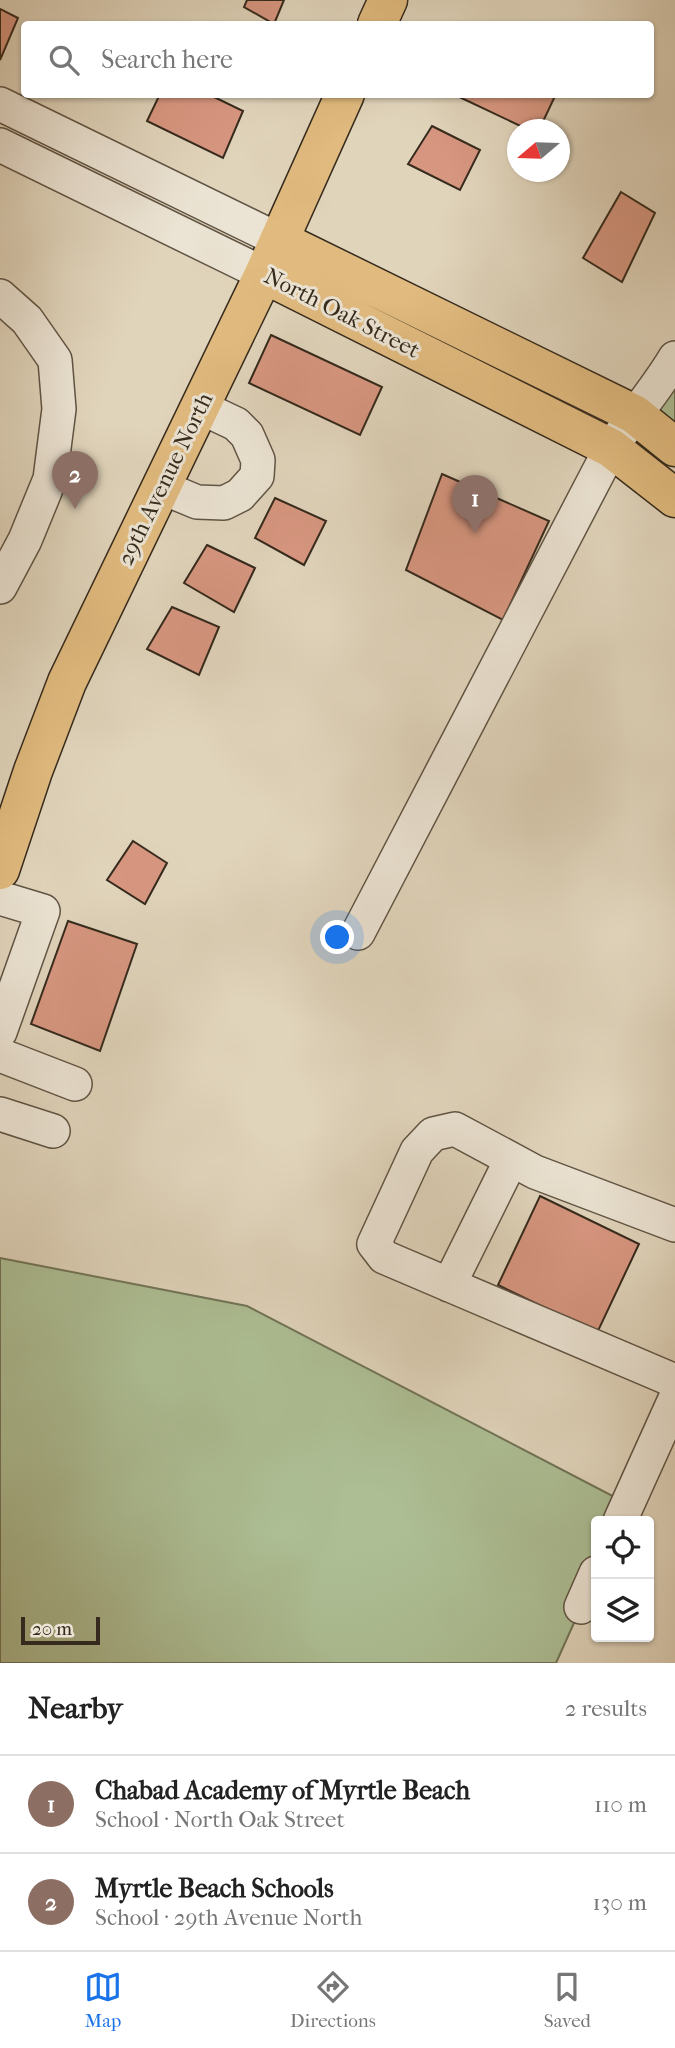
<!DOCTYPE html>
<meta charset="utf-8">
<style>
body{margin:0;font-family:"IM FELL French Canon",serif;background:#f6f6f6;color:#222}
.controls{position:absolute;right:21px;bottom:21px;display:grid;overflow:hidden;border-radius:7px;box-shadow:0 2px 5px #0004}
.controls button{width:63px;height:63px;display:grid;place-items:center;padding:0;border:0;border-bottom:2px solid #e0e0e0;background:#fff;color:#222;font:35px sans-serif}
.compass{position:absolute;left:507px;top:119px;width:63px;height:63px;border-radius:50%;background:#fff;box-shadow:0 2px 5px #0004;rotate:251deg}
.scale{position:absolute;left:21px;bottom:18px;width:79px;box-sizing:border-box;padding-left:7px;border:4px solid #352a1d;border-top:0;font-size:19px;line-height:24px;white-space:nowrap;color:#352a1d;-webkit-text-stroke:5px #ebe3d3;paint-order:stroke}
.you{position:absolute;left:338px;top:938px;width:24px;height:24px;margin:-18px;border:5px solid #fff;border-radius:50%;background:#1a73e8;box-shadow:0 0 0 10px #1a73e833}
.badge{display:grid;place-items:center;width:46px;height:46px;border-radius:50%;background:#1a73e8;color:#fff;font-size:23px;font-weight:700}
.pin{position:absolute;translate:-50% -58px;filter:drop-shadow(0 2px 4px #0008)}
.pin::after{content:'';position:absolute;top:37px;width:24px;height:21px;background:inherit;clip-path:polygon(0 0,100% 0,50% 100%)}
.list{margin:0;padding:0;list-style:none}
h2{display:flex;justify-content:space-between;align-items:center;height:91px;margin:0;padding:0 28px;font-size:30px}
h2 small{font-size:23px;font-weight:400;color:#767676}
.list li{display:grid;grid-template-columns:46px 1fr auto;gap:21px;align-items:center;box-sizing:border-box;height:98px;padding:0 28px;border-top:2px solid #e0e0e0}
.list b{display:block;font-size:26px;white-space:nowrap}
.list p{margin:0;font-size:23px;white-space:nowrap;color:#767676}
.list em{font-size:23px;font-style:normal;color:#767676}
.icon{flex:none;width:38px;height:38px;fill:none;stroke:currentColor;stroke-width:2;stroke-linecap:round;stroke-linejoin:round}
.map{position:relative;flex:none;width:675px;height:1663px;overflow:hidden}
.search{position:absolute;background:#fff;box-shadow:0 2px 5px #0004;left:21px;right:21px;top:21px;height:77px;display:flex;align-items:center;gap:18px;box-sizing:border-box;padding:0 24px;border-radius:7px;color:#767676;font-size:26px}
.sheet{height:287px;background:#fff}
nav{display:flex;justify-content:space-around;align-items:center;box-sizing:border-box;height:98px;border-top:2px solid #e0e0e0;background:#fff;font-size:19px;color:#767676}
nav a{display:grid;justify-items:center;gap:4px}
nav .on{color:#1a73e8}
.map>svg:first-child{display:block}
.green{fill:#adbe94;stroke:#717458;stroke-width:2}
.building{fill:#d79680;stroke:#352a1d;stroke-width:2}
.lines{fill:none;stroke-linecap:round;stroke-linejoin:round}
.minor-casing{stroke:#605444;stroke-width:36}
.major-casing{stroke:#352a1d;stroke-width:41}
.minor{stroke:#ebe3d3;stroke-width:33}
.major{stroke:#e0ba7e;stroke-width:38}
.labels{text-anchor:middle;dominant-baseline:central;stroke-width:6;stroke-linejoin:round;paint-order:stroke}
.street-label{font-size:23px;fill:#352a1d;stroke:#ebe3d3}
</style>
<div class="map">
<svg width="675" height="1663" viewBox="0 0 675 1663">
<rect width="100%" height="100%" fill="#e0d4bb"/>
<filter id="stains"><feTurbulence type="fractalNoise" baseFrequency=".00286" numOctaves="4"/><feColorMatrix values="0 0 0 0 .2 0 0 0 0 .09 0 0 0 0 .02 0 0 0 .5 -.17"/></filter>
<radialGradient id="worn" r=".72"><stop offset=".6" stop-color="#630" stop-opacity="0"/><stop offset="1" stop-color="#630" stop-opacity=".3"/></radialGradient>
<path class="green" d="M675,358V447L634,414Z
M0,1258L247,1306L628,1504L620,1521H596V1574L556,1663H0Z"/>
<path class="building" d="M247,0H284L274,24L244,7Z
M0,9L18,18L0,60Z
M160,94H208L243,111L223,158L147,121Z
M453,94H556L539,130H529Z
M432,126L480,150L460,190L408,164Z
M621,192L655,213L622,282L583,258Z
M271,335L382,387L360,435L249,383Z
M442,474L549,521L503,620L406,570Z
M275,498L326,521L304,565L255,538Z
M207,545L255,568L234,612L184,583Z
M172,607L219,627L199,675L147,649Z
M133,841L167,863L145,904L107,880Z
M68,921L137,944L100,1051L31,1024Z
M540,1196L639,1244L597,1333L498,1285Z"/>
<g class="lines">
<g class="minor-casing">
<path id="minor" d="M0,104L279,240
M0,145L264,274
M0,296L27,320L55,360L59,409L50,479L25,540L0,587
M161,487L197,502L224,503L240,495L257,476L258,460L247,435L236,424L200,407
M0,898L43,911L0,1032
M358,933L611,448C632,417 656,390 675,358
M0,1055L75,1084
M0,1114L53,1131
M675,1225L535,1172L455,1129L433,1134L417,1151L374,1244L384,1257L675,1381
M449,1285L511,1160
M620,1521L675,1399
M581,1607L596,1573"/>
</g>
<g class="major-casing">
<path id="major" d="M377,24L388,0
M279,240L634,414L675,447
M264,274L611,448L675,498
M0,870L33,771L67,682L264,274L345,94"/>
</g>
<use href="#minor" class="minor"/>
<use href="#major" class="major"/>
</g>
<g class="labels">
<g class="street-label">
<text transform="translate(342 313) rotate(27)">North Oak Street</text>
<text transform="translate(165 479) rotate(-64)">29th Avenue North</text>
</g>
</g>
<rect width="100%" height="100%" filter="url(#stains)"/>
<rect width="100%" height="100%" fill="url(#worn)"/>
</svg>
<div class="controls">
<button><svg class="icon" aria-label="locate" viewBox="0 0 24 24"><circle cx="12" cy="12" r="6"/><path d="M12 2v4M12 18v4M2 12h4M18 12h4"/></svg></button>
<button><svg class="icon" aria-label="layers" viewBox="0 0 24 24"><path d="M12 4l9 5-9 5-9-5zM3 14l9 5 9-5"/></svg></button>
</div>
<svg class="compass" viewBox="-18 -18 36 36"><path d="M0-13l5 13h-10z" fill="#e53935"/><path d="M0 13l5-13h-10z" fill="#767676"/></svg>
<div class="scale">20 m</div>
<div class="you"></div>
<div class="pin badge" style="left:475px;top:533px;background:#8d6e63">1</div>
<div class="pin badge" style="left:75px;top:509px;background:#8d6e63">2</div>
<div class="search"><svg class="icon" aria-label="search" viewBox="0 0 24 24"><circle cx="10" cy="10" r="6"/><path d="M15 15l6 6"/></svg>Search here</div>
</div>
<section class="sheet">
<h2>Nearby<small>2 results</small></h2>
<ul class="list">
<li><span class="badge" style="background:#8d6e63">1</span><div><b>Chabad Academy of Myrtle Beach</b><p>School · North Oak Street</p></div><em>110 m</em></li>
<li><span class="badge" style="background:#8d6e63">2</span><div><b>Myrtle Beach Schools</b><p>School · 29th Avenue North</p></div><em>130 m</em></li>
</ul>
</section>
<nav>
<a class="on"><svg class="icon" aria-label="map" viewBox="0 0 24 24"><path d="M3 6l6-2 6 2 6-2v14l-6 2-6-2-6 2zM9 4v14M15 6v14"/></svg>Map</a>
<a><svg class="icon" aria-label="directions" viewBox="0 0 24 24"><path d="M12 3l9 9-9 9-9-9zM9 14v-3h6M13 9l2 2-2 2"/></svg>Directions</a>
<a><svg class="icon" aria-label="saved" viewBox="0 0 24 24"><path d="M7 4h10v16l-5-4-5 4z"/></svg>Saved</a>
</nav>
